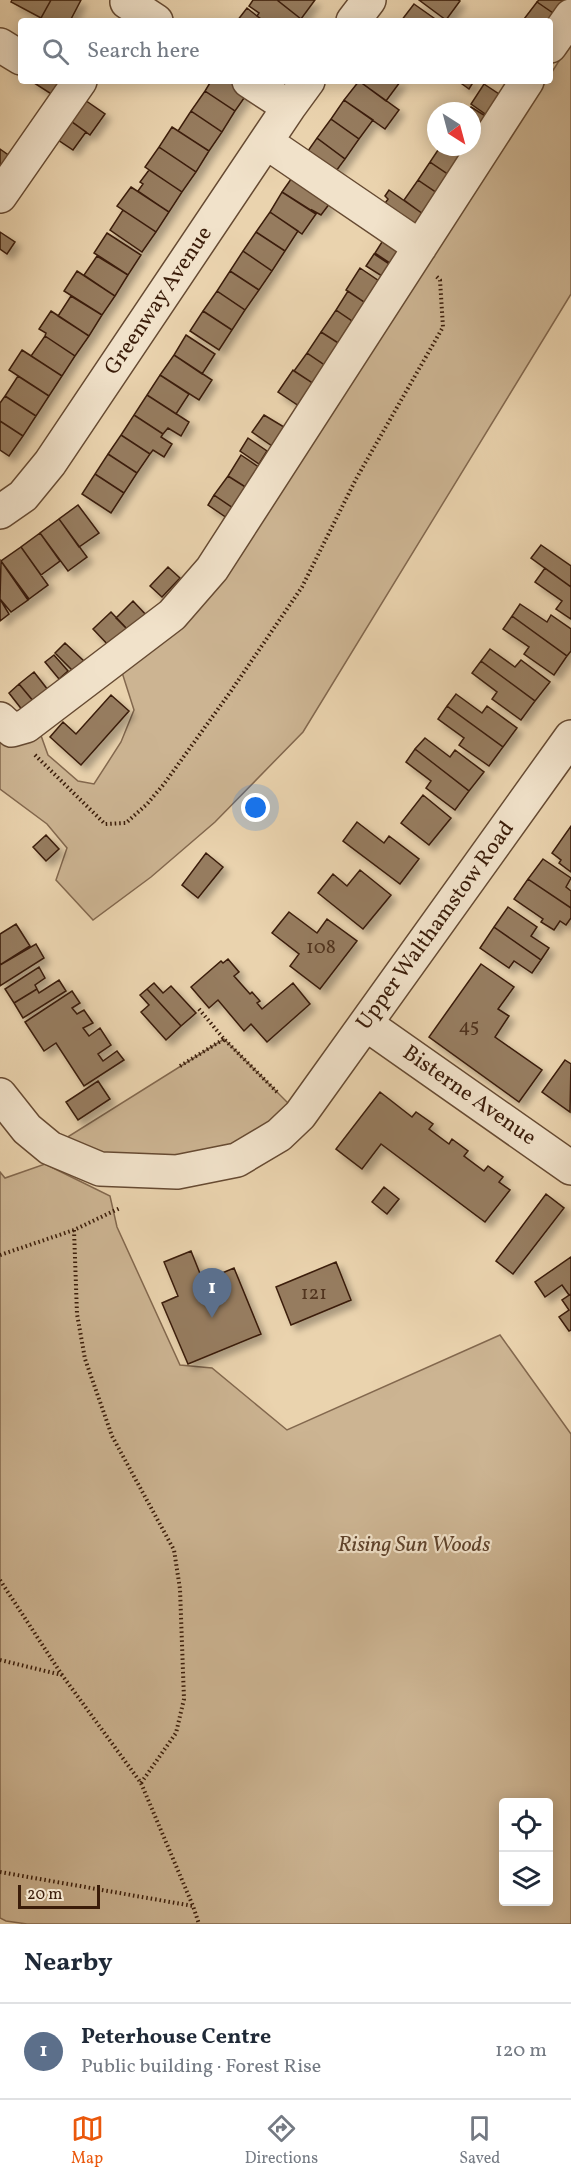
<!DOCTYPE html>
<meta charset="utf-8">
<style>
body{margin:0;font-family:Vollkorn,serif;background:#f6f6f7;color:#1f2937}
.controls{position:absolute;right:18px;bottom:18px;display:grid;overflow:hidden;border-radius:6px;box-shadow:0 3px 15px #0003}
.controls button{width:54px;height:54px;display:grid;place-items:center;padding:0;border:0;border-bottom:2px solid #e0e1e3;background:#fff;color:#1f2937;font:30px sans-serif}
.compass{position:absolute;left:427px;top:102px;width:54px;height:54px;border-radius:50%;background:#fff;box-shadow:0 3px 15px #0003;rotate:144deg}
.scale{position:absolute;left:18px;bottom:15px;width:82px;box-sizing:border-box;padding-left:6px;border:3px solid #3a1c09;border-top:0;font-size:16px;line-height:21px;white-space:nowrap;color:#3a1c09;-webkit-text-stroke:4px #f1e2ca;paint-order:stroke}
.you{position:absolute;left:256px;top:808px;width:21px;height:21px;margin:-15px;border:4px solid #fff;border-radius:50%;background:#1a73e8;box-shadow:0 0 0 9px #1a73e833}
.badge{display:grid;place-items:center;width:39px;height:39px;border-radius:50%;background:#ea580c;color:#fff;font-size:20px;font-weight:700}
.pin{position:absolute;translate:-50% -50px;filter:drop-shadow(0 2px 3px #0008)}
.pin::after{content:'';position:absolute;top:32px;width:21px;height:18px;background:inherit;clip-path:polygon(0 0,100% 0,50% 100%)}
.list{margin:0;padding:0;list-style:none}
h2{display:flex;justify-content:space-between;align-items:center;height:78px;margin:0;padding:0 24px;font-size:26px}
h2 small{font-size:20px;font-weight:400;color:#747a83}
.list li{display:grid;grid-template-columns:39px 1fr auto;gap:18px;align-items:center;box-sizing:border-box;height:96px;padding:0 24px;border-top:2px solid #e0e1e3}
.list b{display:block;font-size:22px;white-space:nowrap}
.list p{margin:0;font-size:20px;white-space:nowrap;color:#747a83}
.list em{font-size:20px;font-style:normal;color:#747a83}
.icon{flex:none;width:33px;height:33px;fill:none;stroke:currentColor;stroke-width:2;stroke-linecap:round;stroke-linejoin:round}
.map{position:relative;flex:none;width:571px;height:1924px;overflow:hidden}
.search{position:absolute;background:#fff;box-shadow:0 3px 15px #0003;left:18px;right:18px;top:18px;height:66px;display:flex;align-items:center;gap:15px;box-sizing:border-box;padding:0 21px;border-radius:6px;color:#747a83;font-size:22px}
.sheet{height:174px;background:#fff}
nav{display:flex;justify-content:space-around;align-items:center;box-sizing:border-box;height:84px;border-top:2px solid #e0e1e3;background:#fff;font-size:16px;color:#747a83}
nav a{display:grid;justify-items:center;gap:3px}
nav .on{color:#ea580c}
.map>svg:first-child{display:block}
.green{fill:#ccb492;stroke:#83684e;stroke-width:1.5;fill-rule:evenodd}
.building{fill:#967b5f;stroke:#3a1c09;stroke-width:1.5;filter:url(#shadow)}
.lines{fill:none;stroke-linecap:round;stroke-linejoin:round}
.minor-casing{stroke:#664a32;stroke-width:36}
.path{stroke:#3a1c09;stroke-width:4;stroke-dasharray:1.5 3;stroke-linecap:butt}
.minor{stroke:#f1e2ca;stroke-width:33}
.labels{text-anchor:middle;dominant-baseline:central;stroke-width:4.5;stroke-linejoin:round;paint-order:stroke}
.number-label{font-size:20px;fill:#51341e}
.street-label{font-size:22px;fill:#3a1c09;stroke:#f1e2ca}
.park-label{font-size:22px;font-style:italic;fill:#5e422b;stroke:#f1e2ca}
</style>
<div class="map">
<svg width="571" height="1924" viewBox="0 0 571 1924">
<defs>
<filter id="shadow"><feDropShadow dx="5.5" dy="5.5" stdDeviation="3" flood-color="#0004"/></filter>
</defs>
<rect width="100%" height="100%" fill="#ead3ae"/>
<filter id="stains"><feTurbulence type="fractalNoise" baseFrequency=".00333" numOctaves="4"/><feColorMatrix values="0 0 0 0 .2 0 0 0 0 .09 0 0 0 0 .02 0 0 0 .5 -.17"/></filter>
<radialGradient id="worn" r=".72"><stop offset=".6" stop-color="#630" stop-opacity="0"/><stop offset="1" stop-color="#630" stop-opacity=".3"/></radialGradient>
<path class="green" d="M571,42V294L303,732L215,822L151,877L93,920L56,880L67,848L47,824L0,789V723L39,730L48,755L78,781L94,784L121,742L134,710L119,663L196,571L508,139L546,81H550V75Z
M224,1039L300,1115L206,1167L50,1148Z
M45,1164L110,1196L117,1227L180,1365L212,1368L287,1430L500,1335L571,1434V1924H27L6,1921L0,1918V1172L5,1178ZM504,1802H548V1902H504Z"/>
<path class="building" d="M12,0H51L41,18L11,2Z
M51,0H81L70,21H46L41,18Z
M253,0H277L301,19L299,21H264L257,16L259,13L249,6Z
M277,0H315L301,19Z
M419,0H458L460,1L446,20Z
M539,0H562L565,2L556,15L537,2Z
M537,2L556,15L550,21H527L524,19Z
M414,4L438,21H401Z
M247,8L257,16L264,21H237Z
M31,81H69L59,99Z
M211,81H233L249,91L235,111L205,91Z
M359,81H399L400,82L386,101Z
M359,81L399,110L385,129L344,100Z
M458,81H474L469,89Z
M484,84L505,98L491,118L471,104Z
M205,91L235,111L222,132L191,111Z
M82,98L105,114L90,135L68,119Z
M344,100L373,120L359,139L331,119Z
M471,107L487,117L479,128L472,123V111H468Z
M191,111L222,132L209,151L178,131Z
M68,119L86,132L73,150L55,138Z
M331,119L359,139L345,159L317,138Z
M172,127L209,151L196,172L159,147Z
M317,138L345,159L331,178L303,158Z
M159,147L196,172L182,192L145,167Z
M440,147H451L466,157L452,177L430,162Z
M0,149L14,159L6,171L0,167Z
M430,162L449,175L437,193L418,180Z
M149,170L182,192L169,212L138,191L143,184L140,182Z
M296,172L330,203L321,215L312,210V211L282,192Z
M418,180L437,193L423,214L404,200Z
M131,187L169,212L156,232L117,206Z
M389,190L423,214L410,232L379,212L388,199L385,196Z
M282,192L316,214L302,234L270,212Z
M123,210L156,232L142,252L110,230Z
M270,212L298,231L285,251L256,232Z
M0,232L15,242L7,254L0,249Z
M256,232L285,251L272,271L243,251Z
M107,233L141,255L128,275L94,253Z
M387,234L408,249L396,267L375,253Z
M243,251L272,271L259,290L230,271Z
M374,254L392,266L385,278L366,266Z
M97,256L128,275L115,296L84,275Z
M360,268L382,283L367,304L346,290Z
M77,271L115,296L102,315L64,291Z
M230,271L259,290L245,310L217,291Z
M217,291L245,310L232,330L203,311Z
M348,291L367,304L355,323L336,310Z
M71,296L102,315L89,336L58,316Z
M336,310L352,321L338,343L321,332Z
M51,311L89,336L75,356L45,336L46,333L39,329Z
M203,311L232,330L219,350L190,331Z
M321,332L340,344L326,366L307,353Z
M186,335L215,354L202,374L174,355Z
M45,336L75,356L62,376L31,356Z
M22,350L62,376L49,396L9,370Z
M307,353L326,366L314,384L294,371Z
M174,355L212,380L199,400L160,375Z
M293,370L314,384L299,406L278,392Z
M160,375L189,394L176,414L147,395Z
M18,376L49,396L36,416L5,396Z
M147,395L189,422L181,436L168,428L163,434L134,415Z
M5,396L36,416L23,436L0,421V403Z
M134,415L163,434L161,437L172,444L164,457L153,450L150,454L121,435Z
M264,415L284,427L272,446L252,432Z
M0,421L23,436L9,456L0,450Z
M121,435L150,454L137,473L108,454Z
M248,438L267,451L259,464L240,451Z
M108,454L137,473L124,493L95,474Z
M241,455L260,468L247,488L228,476Z
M95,474L124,493L111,513L82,494Z
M228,476L247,488L233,508L214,495Z
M214,495L233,508L227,518L208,505Z
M78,505L99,533L79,547L59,519Z
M59,519L87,557L68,571L40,533Z
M40,533L60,561L41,575L21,547Z
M541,545L571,566V587L531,558Z
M21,547L48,585L29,599L1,561Z
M1,561L28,600L11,612L0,599Z
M168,567L180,578L162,597L150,586Z
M545,568L571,587V619L556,609L562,601L535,582Z
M0,599L9,614L0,621Z
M133,601L148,617L131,633L116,618Z
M520,604L547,622L551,615L571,629V651L567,656L512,616Z
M111,612L128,630L110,647L93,629Z
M512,616L567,656L554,675L524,654L529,647L503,629Z
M65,643L85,662L74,672L55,653Z
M490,649L515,667L521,660L550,682L535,701L481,661Z
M54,655L68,671L59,679L45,662Z
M481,661L535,701L521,720L492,699L497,692L472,673Z
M34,672L48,690L34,702L19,684Z
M19,684L34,702L23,711L9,693Z
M456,694L482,713L487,706L517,728L503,747L447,706Z
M111,695L129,711L81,765L50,737L63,722L76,734Z
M447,706L503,747L489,766L459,745L464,738L438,719Z
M425,738L450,757L455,750L484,772L469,791L415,749Z
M415,749L469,791L455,810L426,788L431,781L406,762Z
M423,795L451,818L429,845L401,823Z
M357,822L384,843L389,836L419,859L400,884L343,841Z
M571,826V872L559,863L561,860L552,853Z
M46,835L59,849L46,861L33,847Z
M206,853L223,867L198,898L182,885Z
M543,859L571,878L566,887L571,891V908L528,879Z
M360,870L391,895L363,929L318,893L333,874L347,886Z
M528,879L571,908V918L566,925L560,921L554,930L541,922L543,919L514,899Z
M508,907L537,927L531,936L549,948L541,960L494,927Z
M289,912L317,933L327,919L357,941L320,989L290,966L299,954L272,933Z
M16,924L30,946L0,965V934Z
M494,927L541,960L532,973L514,961L509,968L480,948Z
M36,944L44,958L0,986V965Z
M228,959L239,972L234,976L250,994L252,992L260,1001L257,1003L262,1009L293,983L310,1004L267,1042L251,1024L244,1031L218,1000L209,1008L191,987L221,961L223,963Z
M481,964L514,987L498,1009L509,1016L495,1037L542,1070L519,1102L429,1037Z
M39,967L45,978L35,985L37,989L14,1003L5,989Z
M59,980L66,991L23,1018L14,1003L37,989L39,993Z
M154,983L163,993L171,986L196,1013L181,1026L147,989Z
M147,989L181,1026L166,1040L141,1012L149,1005L140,995Z
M72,991L80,1003L72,1008L77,1014L84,1010L93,1023L83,1028L89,1036L100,1028L111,1045L98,1054L103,1061L117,1051L124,1060L84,1086L56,1043L44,1051L25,1022Z
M565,1060L571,1064L570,1112L542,1092Z
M98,1081L110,1099L78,1120L66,1102Z
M380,1092L412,1117L416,1112L433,1124L429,1129L449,1144L452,1139L468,1151L464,1156L484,1171L488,1166L503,1177L499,1182L510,1190L485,1222L381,1144L362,1169L336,1149Z
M384,1187L399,1199L387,1214L372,1202Z
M546,1194L564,1208L513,1274L496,1261Z
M191,1251L203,1281L234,1268L261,1334L188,1364L162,1303L178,1296L164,1262Z
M571,1257V1294L569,1295L562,1285L545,1297L535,1282Z
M336,1262L351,1300L291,1325L276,1287Z
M571,1294V1330L569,1331L559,1317L569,1310L562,1300Z"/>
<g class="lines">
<g class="minor-casing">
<path id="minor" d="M127,2L156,21
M353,21L369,0
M0,45L21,58
M550,46L571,16
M249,81L289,107
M266,142L420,247
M0,196L80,81
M0,512L23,496L50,463L289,107L308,81
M0,719L12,730L26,726L172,615L212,569L527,81
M366,1024L571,1168
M0,1095L27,1129L50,1148L100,1169L177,1172L237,1160L279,1135L300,1115L571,737"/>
</g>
<path class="path" d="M35,755L105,824L126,823L147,804L164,784L231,691L302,587L356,479L443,327L440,280L436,276
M199,1009L224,1039L278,1093
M180,1066L224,1039
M74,1230L77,1314L85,1359L112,1436L174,1550L180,1589L184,1699L176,1733L141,1783
M0,1255L74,1230L120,1208
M0,1580L62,1675L141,1783L193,1906L199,1924
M0,1660L62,1675
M0,1872L193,1906"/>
<use href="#minor" class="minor"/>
</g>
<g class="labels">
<g class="number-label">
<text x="321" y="948">108</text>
<text x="469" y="1027">45</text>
<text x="314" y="1294">121</text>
</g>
<g class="street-label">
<text transform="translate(159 301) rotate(-56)">Greenway Avenue</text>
<text transform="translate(436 926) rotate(-54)">Upper Walthamstow Road</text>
<text transform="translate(469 1096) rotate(35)">Bisterne Avenue</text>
</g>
<g class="park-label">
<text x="414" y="1545">Rising Sun Woods</text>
</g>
</g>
<rect width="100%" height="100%" filter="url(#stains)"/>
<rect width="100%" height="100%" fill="url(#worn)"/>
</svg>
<div class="controls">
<button><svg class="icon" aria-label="locate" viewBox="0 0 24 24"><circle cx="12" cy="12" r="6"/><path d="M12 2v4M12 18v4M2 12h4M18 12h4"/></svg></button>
<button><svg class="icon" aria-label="layers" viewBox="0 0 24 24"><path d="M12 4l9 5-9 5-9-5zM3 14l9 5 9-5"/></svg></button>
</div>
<svg class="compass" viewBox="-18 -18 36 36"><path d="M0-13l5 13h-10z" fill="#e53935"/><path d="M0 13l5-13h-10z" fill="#747a83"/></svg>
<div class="scale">20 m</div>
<div class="you"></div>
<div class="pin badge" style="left:212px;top:1318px;background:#5c6f8a">1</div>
<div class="search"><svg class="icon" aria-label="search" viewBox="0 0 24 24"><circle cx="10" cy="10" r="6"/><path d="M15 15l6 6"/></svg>Search here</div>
</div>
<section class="sheet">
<h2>Nearby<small></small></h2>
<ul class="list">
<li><span class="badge" style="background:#5c6f8a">1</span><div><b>Peterhouse Centre</b><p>Public building · Forest Rise</p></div><em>120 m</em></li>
</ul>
</section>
<nav>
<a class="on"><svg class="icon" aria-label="map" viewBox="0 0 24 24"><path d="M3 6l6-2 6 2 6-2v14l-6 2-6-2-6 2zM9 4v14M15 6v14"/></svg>Map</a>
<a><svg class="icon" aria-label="directions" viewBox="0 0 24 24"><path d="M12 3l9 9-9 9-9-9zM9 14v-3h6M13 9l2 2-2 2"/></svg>Directions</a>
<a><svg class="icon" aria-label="saved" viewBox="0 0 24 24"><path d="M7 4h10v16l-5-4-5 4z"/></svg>Saved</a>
</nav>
